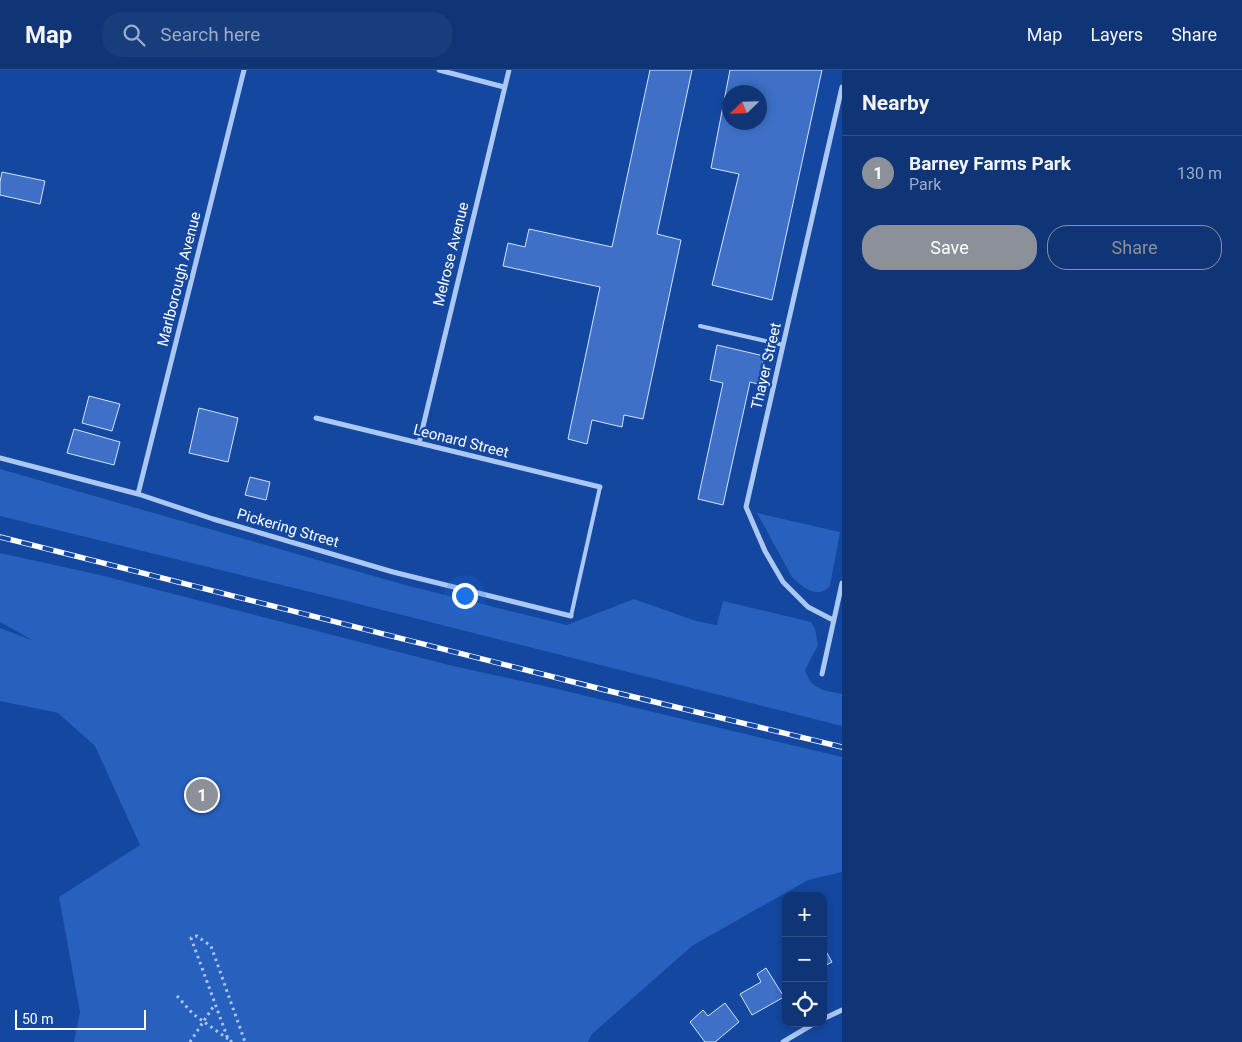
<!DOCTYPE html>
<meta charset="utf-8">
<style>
body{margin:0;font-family:Roboto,sans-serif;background:#183d7c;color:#f1f3f6}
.controls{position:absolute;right:15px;bottom:15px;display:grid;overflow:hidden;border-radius:10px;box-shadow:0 2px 8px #0003}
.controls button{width:45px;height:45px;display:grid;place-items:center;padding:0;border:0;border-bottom:1px solid #2f5089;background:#0f3577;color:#f1f3f6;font:25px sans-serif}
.compass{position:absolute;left:722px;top:15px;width:45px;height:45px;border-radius:50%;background:#0f3577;box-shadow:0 2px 8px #0003;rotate:247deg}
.scale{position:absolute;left:15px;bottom:12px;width:131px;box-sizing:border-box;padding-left:5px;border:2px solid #fff;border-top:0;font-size:14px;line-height:18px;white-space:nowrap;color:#fff;-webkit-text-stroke:4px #14479f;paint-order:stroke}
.you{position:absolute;left:464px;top:525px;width:18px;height:18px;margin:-12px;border:4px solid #fff;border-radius:50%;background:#1a73e8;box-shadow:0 0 0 8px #1a73e833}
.badge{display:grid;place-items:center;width:32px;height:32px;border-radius:50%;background:#8c9099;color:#fff;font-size:16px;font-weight:700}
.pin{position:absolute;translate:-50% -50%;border:2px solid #fff;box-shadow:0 1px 5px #0006}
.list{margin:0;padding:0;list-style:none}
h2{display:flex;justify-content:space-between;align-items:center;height:65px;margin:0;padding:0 20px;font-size:21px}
h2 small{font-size:16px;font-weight:400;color:#9babc6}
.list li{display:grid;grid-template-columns:32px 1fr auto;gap:15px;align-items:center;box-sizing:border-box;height:75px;padding:0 20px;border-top:1px solid #2f5089}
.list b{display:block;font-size:19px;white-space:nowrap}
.list p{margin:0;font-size:16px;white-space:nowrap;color:#9babc6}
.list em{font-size:16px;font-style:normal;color:#9babc6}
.actions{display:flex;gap:10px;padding:15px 20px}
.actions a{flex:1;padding:11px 0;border:1px solid #8c9099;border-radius:20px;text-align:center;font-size:18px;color:#8c9099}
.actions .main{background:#8c9099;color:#fff}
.icon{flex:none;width:28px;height:28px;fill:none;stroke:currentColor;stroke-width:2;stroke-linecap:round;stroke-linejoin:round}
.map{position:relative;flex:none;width:842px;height:972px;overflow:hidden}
header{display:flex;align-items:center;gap:30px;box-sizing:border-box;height:70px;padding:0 25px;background:#0f3577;border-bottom:1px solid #2f5089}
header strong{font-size:24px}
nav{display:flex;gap:28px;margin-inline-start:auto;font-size:18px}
.search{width:350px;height:45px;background:#183d7c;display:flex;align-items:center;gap:12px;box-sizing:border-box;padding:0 18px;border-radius:20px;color:#9babc6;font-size:19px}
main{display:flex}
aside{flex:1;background:#0f3577}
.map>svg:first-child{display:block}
.green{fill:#2760bd}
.building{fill:#3d70c6;stroke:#d4e4fd;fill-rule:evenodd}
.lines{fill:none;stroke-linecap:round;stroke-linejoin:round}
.path{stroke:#abc7f4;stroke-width:3;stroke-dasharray:2.5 4;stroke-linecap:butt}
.lane{stroke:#abc7f4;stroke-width:4}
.street{stroke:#abc7f4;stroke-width:5}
.rail-casing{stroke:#fff;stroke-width:5.5}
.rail{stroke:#14479f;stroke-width:4;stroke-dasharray:11;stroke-linecap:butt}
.labels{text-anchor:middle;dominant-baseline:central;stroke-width:4.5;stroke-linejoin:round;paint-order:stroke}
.street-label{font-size:15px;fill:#fff;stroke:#14479f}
</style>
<header>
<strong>Map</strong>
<div class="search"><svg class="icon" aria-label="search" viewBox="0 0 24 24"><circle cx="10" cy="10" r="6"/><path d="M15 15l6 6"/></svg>Search here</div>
<nav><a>Map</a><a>Layers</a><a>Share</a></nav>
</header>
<main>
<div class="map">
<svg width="842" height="972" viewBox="0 0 842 972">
<rect width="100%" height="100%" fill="#14479f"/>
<path class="green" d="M0,399L405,515L567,555L634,529L696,551L717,555L723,531L811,552L815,559L818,575L805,600C811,620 824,620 842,624V656L343,530L0,446Z
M757,443L840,462L830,516C818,530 802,517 792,507Z
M0,483L100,505L453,596L553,618L842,687V802L808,810L692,876L592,964L588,972H74L80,942L59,827L140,775L95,676L58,643L0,631V558L34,571L0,552Z"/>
<path class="building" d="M650,0H692L657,164L681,170L643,349L624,345L622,357L592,350L587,374L568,369L600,217L503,196L508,173L525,177L529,159L612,177Z
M730,0H822L772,230L712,215L739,104L711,98ZM730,22H760V52H730Z
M2,102L45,111L40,134L0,125V112Z
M717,275L764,286L758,314L750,312L723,435L698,429L723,313L710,310Z
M89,326L120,334L112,361L82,353Z
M199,338L238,348L228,392L189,383Z
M74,359L120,372L114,395L67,383Z
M250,407L270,412L266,430L245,425Z
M823,876L832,892L823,897Z
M766,898L784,927L752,945L740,924L761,912L757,904Z
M725,933L739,952L715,972H705L690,952L703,940L708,946Z"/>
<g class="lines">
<path class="path" d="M177,926L193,944L228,969
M190,972L215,934
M232,972L228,969L191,868L197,866L211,876L245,972"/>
<path class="lane" d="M700,256L783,275
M571,546L600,417"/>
<path class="street" d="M439,0L504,17
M316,348L600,417
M419,373L509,0
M0,388L138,424L213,449L393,502L571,546
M138,424L244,0
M833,550L808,537L783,512L765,481L746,437L842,17
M822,604L842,513
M823,949L842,940
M783,972L815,953"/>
<g class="rail-casing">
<path id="rail" d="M0,467L605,620L842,677"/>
</g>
<use href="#rail" class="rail"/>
</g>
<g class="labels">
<g class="street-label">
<text transform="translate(451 184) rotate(-76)">Melrose Avenue</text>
<text transform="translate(179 209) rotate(-76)">Marlborough Avenue</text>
<text transform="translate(766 296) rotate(-77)">Thayer Street</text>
<text transform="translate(461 371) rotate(14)">Leonard Street</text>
<text transform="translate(288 458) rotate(16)">Pickering Street</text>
</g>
</g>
</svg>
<div class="controls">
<button>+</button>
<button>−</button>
<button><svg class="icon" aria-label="locate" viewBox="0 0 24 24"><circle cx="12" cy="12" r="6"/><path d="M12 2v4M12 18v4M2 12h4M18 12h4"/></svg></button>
</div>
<svg class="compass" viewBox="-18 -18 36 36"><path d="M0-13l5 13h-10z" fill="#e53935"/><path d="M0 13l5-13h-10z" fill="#9babc6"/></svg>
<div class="scale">50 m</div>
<div class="you"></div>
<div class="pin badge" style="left:202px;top:725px">1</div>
</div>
<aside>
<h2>Nearby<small></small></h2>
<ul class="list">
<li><span class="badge">1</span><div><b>Barney Farms Park</b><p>Park</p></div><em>130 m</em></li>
</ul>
<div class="actions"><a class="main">Save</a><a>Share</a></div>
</aside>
</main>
